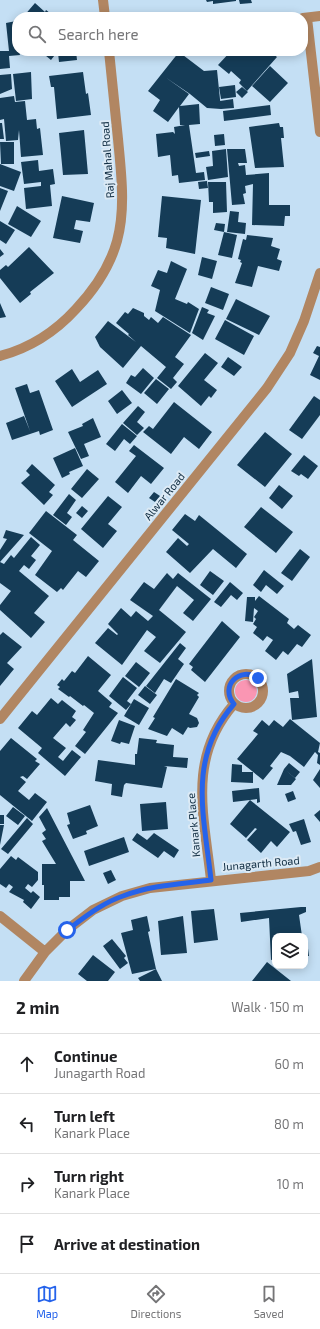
<!DOCTYPE html>
<meta charset="utf-8">
<style>
body{margin:0;font-family:"Exo 2",sans-serif;background:#f2f2f2;color:#202124}
.controls{position:absolute;right:12px;bottom:12px;display:grid;overflow:hidden;border-radius:8px;box-shadow:0 2px 10px #0003}
.controls button{width:36px;height:36px;display:grid;place-items:center;padding:0;border:0;border-bottom:1px solid #e0e0e0;background:#fff;color:#202124;font:20px sans-serif}
.stop{position:absolute;width:12px;height:12px;margin:-9px;border:3px solid #2563eb;border-radius:50%;background:#fff}
.stop.end{background:#2563eb;border-color:#fff;box-shadow:0 1px 4px #0008}
.list{margin:0;padding:0;list-style:none}
h2{display:flex;justify-content:space-between;align-items:center;height:52px;margin:0;padding:0 16px;font-size:17px}
h2 small{font-size:13px;font-weight:400;color:#757577}
.list li{display:grid;grid-template-columns:26px 1fr auto;gap:12px;align-items:center;box-sizing:border-box;height:60px;padding:0 16px;border-top:1px solid #e0e0e0}
.list b{display:block;font-size:15px;white-space:nowrap}
.list p{margin:0;font-size:13px;white-space:nowrap;color:#757577}
.list em{font-size:13px;font-style:normal;color:#757577}
.icon{flex:none;width:22px;height:22px;fill:none;stroke:currentColor;stroke-width:2;stroke-linecap:round;stroke-linejoin:round}
.map{position:relative;flex:none;width:320px;height:981px;overflow:hidden}
.search{position:absolute;background:#fff;box-shadow:0 2px 10px #0003;left:12px;right:12px;top:12px;height:44px;display:flex;align-items:center;gap:10px;box-sizing:border-box;padding:0 14px;border-radius:16px;color:#757577;font-size:15px}
.sheet{height:292px;background:#fff}
nav{display:flex;justify-content:space-around;align-items:center;box-sizing:border-box;height:56px;border-top:1px solid #e0e0e0;background:#fff;font-size:11px;color:#757577}
nav a{display:grid;justify-items:center;gap:2px}
nav .on{color:#2563eb}
.map>svg:first-child{display:block}
.green{fill:#fa96b3}
.building{fill:#153c57}
.lines{fill:none;stroke-linecap:round;stroke-linejoin:round}
.minor{stroke:#b18662;stroke-width:10}
.route{stroke:#2563eb;stroke-width:5}
.labels{text-anchor:middle;dominant-baseline:central;stroke-width:4;stroke-linejoin:round;paint-order:stroke}
.street-label{font-size:11px;fill:#0d2a3f;stroke:#dceaf5}
</style>
<div class="map">
<svg width="320" height="981" viewBox="0 0 320 981">
<rect width="100%" height="100%" fill="#c4dff4"/>
<path class="green" d="M235 691a11 11 0 1 1 22 0a11 11 0 1 1-22 0Z"/>
<path class="building" d="M206,0H236V1L213,4V1L207,2Z
M239,0H251L252,3L240,4Z
M35,3L45,12L46,10L55,17H23Z
M61,12L67,17H57Z
M16,21L17,51H19L20,55L9,56L10,68L0,69V51H9L6,23Z
M40,51H58L51,60Z
M62,51H76L77,60L59,62L58,53Z
M231,51H237L242,55L246,51H270L277,57L247,91L239,83L241,80L231,71L229,74L218,65Z
M179,52L204,71L217,70L221,109L207,108L190,94L165,77L189,94L180,106L199,104L200,124L189,125L196,173L204,172L205,180L179,183L178,175L172,176L170,155L158,157L156,134L173,132L175,134L174,127L185,125H180L179,107L168,122L153,111L160,100L148,91Z
M270,66L288,83L270,102L252,86Z
M31,72L32,99L16,101L13,74Z
M83,72L86,94L88,93L91,115L57,119L54,87H51L49,76Z
M11,74L12,89L0,94V75Z
M235,85L236,97L221,99L219,87Z
M242,87L248,92L242,98L236,92Z
M14,96L15,102L25,101L27,120L36,119L37,129L40,128L43,155L21,157L19,130L18,140L6,141L4,119L0,120V98Z
M233,99L234,108L221,109L220,101Z
M270,105L271,115L224,121L223,111Z
M0,123H2L4,139H0Z
M279,123L280,127H283L284,138H281L284,167L255,168L249,127Z
M84,130L88,174L63,175L59,133Z
M224,134L225,145L215,146L214,135Z
M0,142H14V164H1Z
M226,149L228,177L208,180L206,167L213,166L212,151Z
M227,149H245L247,163H238L239,166L245,165L246,175L269,173V205H290V216H285L284,226L252,225L253,184L245,186L246,193L243,194L245,204L232,205Z
M209,151L210,156L196,158L195,153Z
M38,160L39,171L53,169L55,184L50,185L52,206L26,209L24,188L41,186V182L24,184L21,162Z
M0,164L21,172L14,191L0,186Z
M207,181L208,188L199,189L198,182Z
M208,182H226L227,212L213,213V202H209Z
M0,188L8,191L0,211Z
M62,196L94,203L90,222L76,220L74,229L83,231L80,243L53,238Z
M162,196L201,200L195,254L166,248L167,238L158,237Z
M17,206L41,221L31,237L8,224Z
M230,211L239,212L238,222L246,223L245,234L227,232Z
M0,221L15,230L6,244L0,240Z
M216,223L225,224L224,232L214,230Z
M224,232L237,235L232,258L218,255Z
M247,235L273,238L271,246L280,249L277,259L282,261L279,271L258,266L252,287L235,283L242,263L240,262L241,260L238,259L243,239L246,240Z
M29,247L54,273L30,292L31,294L20,303L0,278V270L6,265L8,267Z
M0,249L4,254L0,257Z
M202,257L217,261L212,279L198,275Z
M171,261L187,269L175,299L187,304L188,302L199,309L190,333L155,311L160,290L151,286L158,270L167,273Z
M211,287L229,294L223,310L205,303Z
M236,299L270,316L259,335L226,319Z
M0,303L6,317L0,318Z
M202,307L209,310L207,313L215,316L203,340L192,333Z
M133,308L144,313V316L149,320L151,317L158,323L163,317L191,335L175,357L184,364L173,378L177,382L171,389L157,378L166,367L141,346L123,368L100,347L95,337L108,321L136,342L128,335L129,334L116,323L125,312L128,314Z
M225,320L254,336L244,355L215,339Z
M317,346L320,347V380L310,375L319,356L313,353Z
M205,353L218,363L204,380L217,390L211,398L209,396L201,406L178,386Z
M228,357L242,367L234,376L221,367Z
M143,368L154,378L141,394L126,383L131,375L135,377Z
M72,369L80,382L98,370L107,384L72,407L55,381Z
M156,379L169,389L157,404L144,393Z
M27,384L30,393L39,390L53,430L40,435L39,431L12,440L6,423L24,416L30,431L15,388Z
M122,390L132,403L117,414L108,401Z
M314,396L320,400V415L302,439L289,430Z
M174,402L212,432L199,449L184,437L171,454L143,432L149,426L153,429Z
M138,406L145,412L137,422L144,428L137,435L123,423Z
M93,418L101,437L84,444L89,456L81,459L68,432L83,426L82,424Z
M122,424L137,436L130,444L124,439L115,451L106,444Z
M265,432L292,454L265,487L237,465Z
M134,445L164,468L151,484L141,476L128,493L115,482L136,456L129,451Z
M75,448L83,466L69,472L70,474L62,478L53,458Z
M304,455L318,466L308,479L301,474L299,476L291,471Z
M32,464L55,485L49,492L53,495L44,505L21,483L30,475L26,471Z
M87,469L99,479L82,498L71,489Z
M279,485L293,496L282,509L269,498Z
M154,492L160,496L155,502L149,498Z
M69,494L76,500L67,513L72,517L66,525L53,515Z
M108,496L122,507L108,524L117,531L103,548L81,529Z
M82,506L88,511L82,518L76,513Z
M261,507L293,532L276,553L244,527Z
M46,511L77,535L73,540L99,561L86,577L78,571L63,590L61,588L57,592L35,575L52,551L29,533Z
M185,514L195,521L199,515L247,554L236,568L213,549L190,573L166,552L178,538L187,546L189,544L172,530Z
M6,530L24,535L0,562L4,564L11,555L14,558L31,537L40,545L31,556L36,560L29,569L24,565L19,571L49,596L34,613L45,622L31,638L0,610V605L11,591L0,583V550L7,539L3,538Z
M300,549L310,557L292,581L281,573Z
M264,570L284,586L277,594L266,585L261,592L253,585Z
M210,571L224,581L213,595L200,585Z
M167,573L173,579L178,573L211,599L193,621L183,613L194,600L177,586L159,610L186,632L160,663L144,651L156,637L147,630L122,665L95,643L108,628L117,635L118,634L108,624L121,608L131,617L136,611L148,621L153,616L130,600L144,582L154,589Z
M230,582L243,593L237,600L231,595L221,607L214,602Z
M259,596L289,619L287,623L294,629L298,625L311,635L302,647L297,644L288,655L283,651L276,660L265,651L273,640L267,636L263,641L253,633L257,627L253,624L256,619L254,617L258,611L254,608L253,622L245,621L247,597H255V601Z
M222,621L240,637L205,682L191,670L193,667L189,664Z
M3,632L22,647L7,663L14,669L0,686V635Z
M180,643L186,648L178,659L184,664L171,683L164,679L155,693L146,686Z
M88,656L111,675L98,691L112,703L109,707L118,713L85,754L75,746L86,732L83,730L94,713L84,705L83,706L70,696L69,697L58,689L60,687L57,685L62,679L64,681L72,671L75,673Z
M312,659L317,717L292,720L290,698H299L298,691L289,693L287,674Z
M136,662L150,673L139,687L125,676Z
M123,677L137,688L127,701L131,704L126,710L109,696Z
M176,679L199,693L197,695L199,697L189,714L197,718L199,723L197,727L190,728L188,727L183,735L172,728L167,736L148,729L155,718L153,717Z
M145,686L157,695L150,704L138,695Z
M51,698L58,704L62,700L76,711L72,717L76,720L70,727L66,723L53,738L66,748L58,757L63,761L72,750L81,757L65,776L38,753L42,748L18,728L32,711L37,715Z
M134,699L149,708L139,725L124,716Z
M290,719L320,743L318,752L320,753V765L317,763L318,755L315,752L304,767L290,756L281,752L270,766L273,768L263,780L237,759L258,734L253,731L262,720L269,726L274,720L283,727Z
M119,720L135,726L129,744L121,742L120,744L111,741Z
M11,738L37,759L35,761L40,764L27,779L23,776L20,777L26,782L18,791L29,800L35,793L47,802L32,821L0,795V751Z
M139,738L157,740L156,743L174,745L173,757L188,758L187,768L164,766L167,767L162,788L126,783L124,785L122,797L111,795L112,784L95,781L98,760L135,765V754H137Z
M289,763L300,772L295,778L284,769Z
M232,764L242,765V772H253V783L231,782Z
M284,769L296,779L291,785H277Z
M320,769V788L313,780Z
M259,788L260,802L257,803V799L233,802L232,791Z
M293,791L296,799L288,802L285,794Z
M250,800L290,832L277,847L271,841L261,853L247,840L257,829L255,828L246,838L230,824Z
M166,802L168,829L142,831L140,804Z
M90,805L98,826L86,831L87,834L73,839L67,825L70,824L67,813Z
M13,807L25,816L18,825L6,816Z
M47,808L85,881H70V897H59V900H44V885H42V864H56L42,841L46,839L42,833L46,830L39,817Z
M320,810V822L314,815Z
M0,815H4V824H0Z
M27,818L33,824L8,854L1,849Z
M304,819L311,842L301,845L296,831L293,832L289,824Z
M0,825H4L0,845Z
M137,833L147,840L154,833L179,850L174,858L164,851L158,858L132,840Z
M124,837L129,852L89,866L84,851Z
M11,856L16,860L18,857L38,872V880L32,887L28,884L25,888L31,893L33,891L40,897L31,909L23,902L24,900L9,892L13,887L9,884L6,888L0,884V869Z
M111,870L116,880L108,884L103,873Z
M301,907H306V912L299,915L302,936H275V959L271,960L269,918L241,922L240,913Z
M214,909L218,940L194,943L191,911Z
M147,916L150,931L148,932L156,969L132,974L121,933L133,930L131,920Z
M183,916L187,953L161,955L158,921Z
M112,939L126,956L124,958L128,963L120,969L103,946Z
M307,941L309,956H305V942Z
M93,955L115,972L108,981H87L78,974Z
M267,962L291,981H252Z
M156,969L162,981H140L138,978Z"/>
<g class="lines">
<path class="minor" d="M103,0L105,17
M303,18L320,16
M307,18L320,132
M0,356C30,348 56,331 76,309C94,290 110,266 117,241C126,208 121,172 118,139C115,109 112,80 109,51
M229 691a17 17 0 1 1 34 0a17 17 0 1 1-34 0Z
M0,719L267,388L290,353L304,321L320,273
M211,880C204,815 187,758 234,704
M0,916L45,952
M24,981L45,952L67,930L93,910L122,896L150,888L309,871L320,867"/>
</g>
<g class="lines">
<path class="route" d="M67,930C85,917 102,903 123,896C151,885 181,884 211,880C204,815 187,758 234,704C219,686 240,666 258,678"/>
</g>
<g class="labels">
<g class="street-label">
<text transform="translate(107 160) rotate(-94)">Raj Mahal Road</text>
<text transform="translate(164 496) rotate(-51)">Alwar Road</text>
<text transform="translate(193 825) rotate(-95)">Kanark Place</text>
<text transform="translate(261 863) rotate(-5)">Junagarth Road</text>
</g>
</g>
</svg>
<div class="controls">
<button><svg class="icon" aria-label="layers" viewBox="0 0 24 24"><path d="M12 4l9 5-9 5-9-5zM3 14l9 5 9-5"/></svg></button>
</div>
<div class="stop" style="left:67px;top:930px"></div>
<div class="stop end" style="left:258px;top:678px"></div>
<div class="search"><svg class="icon" aria-label="search" viewBox="0 0 24 24"><circle cx="10" cy="10" r="6"/><path d="M15 15l6 6"/></svg>Search here</div>
</div>
<section class="sheet">
<h2>2 min<small>Walk · 150 m</small></h2>
<ul class="list">
<li><svg class="icon" aria-label="ahead" viewBox="0 0 24 24"><path d="M12 20V5M6 11l6-6 6 6"/></svg><div><b>Continue</b><p>Junagarth Road</p></div><em>60 m</em></li>
<li><svg class="icon" aria-label="left" viewBox="0 0 24 24"><path d="M17 20v-9H6M10 6l-5 5 5 5"/></svg><div><b>Turn left</b><p>Kanark Place</p></div><em>80 m</em></li>
<li><svg class="icon" aria-label="right" viewBox="0 0 24 24"><path d="M7 20v-9h11M14 6l5 5-5 5"/></svg><div><b>Turn right</b><p>Kanark Place</p></div><em>10 m</em></li>
<li><svg class="icon" aria-label="arrive" viewBox="0 0 24 24"><path d="M6 21V4h12l-3 4 3 4H6"/></svg><div><b>Arrive at destination</b></div></li>
</ul>
</section>
<nav>
<a class="on"><svg class="icon" aria-label="map" viewBox="0 0 24 24"><path d="M3 6l6-2 6 2 6-2v14l-6 2-6-2-6 2zM9 4v14M15 6v14"/></svg>Map</a>
<a><svg class="icon" aria-label="directions" viewBox="0 0 24 24"><path d="M12 3l9 9-9 9-9-9zM9 14v-3h6M13 9l2 2-2 2"/></svg>Directions</a>
<a><svg class="icon" aria-label="saved" viewBox="0 0 24 24"><path d="M7 4h10v16l-5-4-5 4z"/></svg>Saved</a>
</nav>
